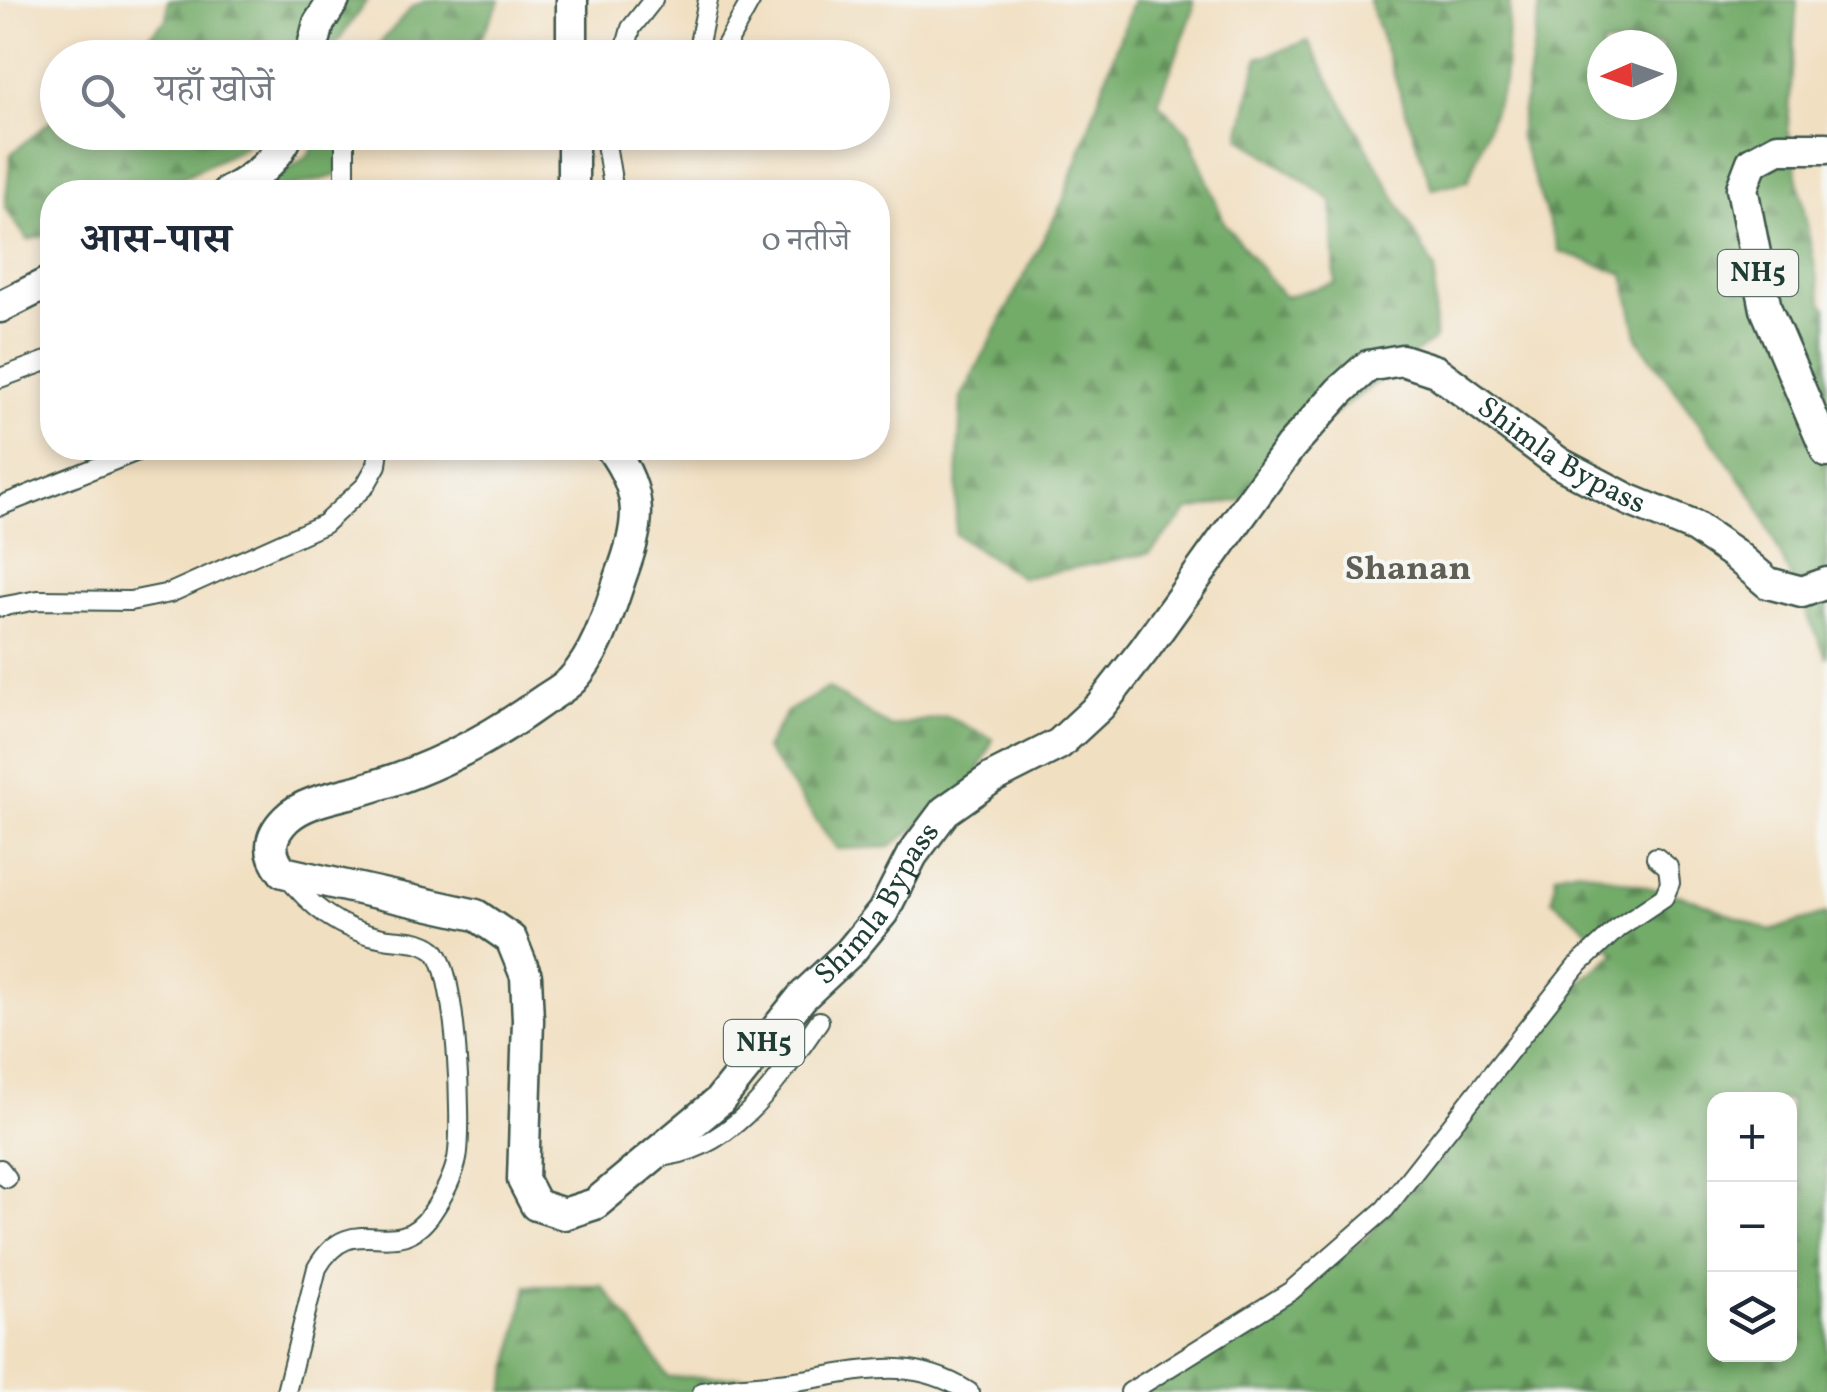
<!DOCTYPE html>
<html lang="hi">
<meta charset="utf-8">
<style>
body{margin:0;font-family:Vollkorn,"Noto Serif Devanagari",serif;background:#f6f6f7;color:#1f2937}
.controls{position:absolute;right:30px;bottom:30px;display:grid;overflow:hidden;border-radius:20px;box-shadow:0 5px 15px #0003}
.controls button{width:90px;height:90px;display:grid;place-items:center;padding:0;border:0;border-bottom:2px solid #e0e1e3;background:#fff;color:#1f2937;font:50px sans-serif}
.compass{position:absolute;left:1587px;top:30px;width:90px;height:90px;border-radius:50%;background:#fff;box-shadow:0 5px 15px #0003;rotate:268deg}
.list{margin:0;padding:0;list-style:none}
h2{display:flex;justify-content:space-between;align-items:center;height:130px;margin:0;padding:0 40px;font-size:42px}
h2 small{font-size:32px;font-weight:400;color:#747a83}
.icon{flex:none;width:55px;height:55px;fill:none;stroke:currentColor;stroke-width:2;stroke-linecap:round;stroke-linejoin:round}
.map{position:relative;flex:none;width:1827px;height:1392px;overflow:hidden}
.search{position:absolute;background:#fff;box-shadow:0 5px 15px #0003;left:40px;top:40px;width:850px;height:110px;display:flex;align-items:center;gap:25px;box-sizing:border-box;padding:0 35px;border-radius:55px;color:#747a83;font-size:38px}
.panel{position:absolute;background:#fff;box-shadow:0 5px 15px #0003;left:40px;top:180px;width:850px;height:280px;border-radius:40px}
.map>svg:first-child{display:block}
.forest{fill:url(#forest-firs);stroke:#49744e;stroke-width:2.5;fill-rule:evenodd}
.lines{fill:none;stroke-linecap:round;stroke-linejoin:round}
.minor-casing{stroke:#3e5549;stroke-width:22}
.trunk-casing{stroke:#3e5549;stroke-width:35}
.minor{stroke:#fff;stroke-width:18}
.trunk{stroke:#fff;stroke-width:30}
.labels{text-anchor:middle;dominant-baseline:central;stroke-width:8;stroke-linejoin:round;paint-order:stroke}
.shield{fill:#f6f6f2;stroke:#60746d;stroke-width:2.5}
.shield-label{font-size:28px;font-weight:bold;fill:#1f3d34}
.street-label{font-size:30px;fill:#1f3d34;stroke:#f6f6f2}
.quarter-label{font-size:35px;font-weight:bold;fill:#605f56;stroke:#f6f6f2}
</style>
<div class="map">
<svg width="1827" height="1392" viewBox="0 0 1827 1392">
<defs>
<pattern id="forest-firs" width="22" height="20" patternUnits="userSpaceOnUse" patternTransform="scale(2.5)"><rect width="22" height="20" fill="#73ab69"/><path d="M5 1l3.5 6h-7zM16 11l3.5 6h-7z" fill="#5e8c57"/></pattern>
</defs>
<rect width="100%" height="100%" fill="#f6f6f2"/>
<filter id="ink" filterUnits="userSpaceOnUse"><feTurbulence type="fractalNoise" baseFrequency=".01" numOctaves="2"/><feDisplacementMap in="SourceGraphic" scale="20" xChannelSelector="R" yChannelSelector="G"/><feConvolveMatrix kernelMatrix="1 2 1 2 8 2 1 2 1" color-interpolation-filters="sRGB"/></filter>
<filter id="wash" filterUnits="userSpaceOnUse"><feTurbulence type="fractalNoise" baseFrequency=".0048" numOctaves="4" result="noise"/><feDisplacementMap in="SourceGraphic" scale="40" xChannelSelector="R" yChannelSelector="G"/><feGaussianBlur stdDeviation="2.25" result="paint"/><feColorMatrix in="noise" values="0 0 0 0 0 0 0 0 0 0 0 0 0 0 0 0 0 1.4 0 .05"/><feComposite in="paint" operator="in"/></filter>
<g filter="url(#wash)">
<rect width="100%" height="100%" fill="#f1dfc1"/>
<path class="forest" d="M168,0H367L327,57L125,58L167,19Z
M426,0H500L480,40L445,57H368L412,7Z
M1133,0H1193V12L1158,103L1188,132L1225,224L1284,297L1335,283L1332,201L1240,137L1258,58L1308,41L1435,270L1434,339L1306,435L1240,500L1189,510L1150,553L1022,578L955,534L961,398L1063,201Z
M1369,0H1510L1504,83L1468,181L1432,189Z
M1541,0H1797L1788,128L1822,303L1827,308V658L1755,499L1638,340L1624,274L1559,251L1519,135ZM1602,45H1662V105H1602Z
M57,116L58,132L258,133L241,149L152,192H52V234L28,240L5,208L11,154Z
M323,133H358L336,176L272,192V180L308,156Z
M828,688L890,727L946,716L993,739L972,786L890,847L837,849L765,749L787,712Z
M1578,869L1696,900L1770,931L1827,913V1392H1131L1199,1359L1369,1235L1560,998L1616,953L1552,900L1556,874ZM1714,1100H1790V1354H1714Z
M527,1286H602L630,1321L668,1377H775L858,1392H504Z"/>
</g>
<g filter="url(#ink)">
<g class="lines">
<g class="minor-casing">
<path id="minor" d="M623,58L631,28L653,0
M696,58L708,0
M719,58L751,0
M604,132L614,192
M345,192V132
M0,378L52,359
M0,506L145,448
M0,607L38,600L130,601L170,593L324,524L365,486L377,465L379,448
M284,873C311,907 339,930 383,938C399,941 421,939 434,950C457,970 463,1126 457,1159C453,1178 442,1198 431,1214C394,1267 353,1205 317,1268L286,1392
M656,1157C733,1153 779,1079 819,1021
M0,1169L7,1178
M702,1392C731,1386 758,1385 788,1382C856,1374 906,1352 969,1392
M1130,1392L1291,1291L1385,1209L1576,967L1619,927L1664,897L1670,883L1668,867L1656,857"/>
</g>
<g class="trunk-casing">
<g id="trunk">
<path d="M572,0V58"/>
<path d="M310,58L319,23L334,0"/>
<path d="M573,132V192"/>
<path d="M1827,148H1778L1752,162L1742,188L1766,309L1827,452"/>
<path d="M228,192C255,178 277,161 289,132"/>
<path d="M0,307L52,281"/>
<path id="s1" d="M611,448C645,495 640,524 621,576C609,611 598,652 572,680C564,688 551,695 541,702C490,739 432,769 371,787C345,796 306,799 286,819C268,837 268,853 283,872L476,915L511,939L526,976L528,1020L523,1180L536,1205L564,1214L595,1204L719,1101L802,997L850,952L883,912L912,855L945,811L992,778L1059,744L1100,706L1144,650L1290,447L1340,391L1368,366L1402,360L1436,371L1559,463L1629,500L1695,527L1733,553L1768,583L1802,592L1827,583"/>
</g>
</g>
<use href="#minor" class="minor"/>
<use href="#trunk" class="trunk"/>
</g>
</g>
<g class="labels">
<g class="shield">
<rect x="1718" y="250" width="80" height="46" rx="8"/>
<rect x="724" y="1020" width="80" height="46" rx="8"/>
</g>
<g class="shield-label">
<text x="1758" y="273">NH5</text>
<text x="764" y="1043">NH5</text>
</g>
<g class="street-label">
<text stroke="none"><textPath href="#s1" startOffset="2582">Shimla Bypass</textPath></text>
<text stroke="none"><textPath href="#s1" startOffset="1622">Shimla Bypass</textPath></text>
</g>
<g class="quarter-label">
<text x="1408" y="570">Shanan</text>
</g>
</g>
</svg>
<div class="controls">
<button>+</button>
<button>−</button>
<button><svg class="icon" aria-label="layers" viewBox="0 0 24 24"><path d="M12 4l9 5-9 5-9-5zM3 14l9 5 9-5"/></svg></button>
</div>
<svg class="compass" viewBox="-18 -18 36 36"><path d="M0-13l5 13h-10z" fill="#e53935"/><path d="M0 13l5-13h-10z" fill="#747a83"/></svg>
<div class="search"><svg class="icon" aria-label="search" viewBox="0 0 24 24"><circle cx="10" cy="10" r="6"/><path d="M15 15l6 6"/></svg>यहाँ खोजें</div>
<section class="panel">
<h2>आस-पास<small>0 नतीजे</small></h2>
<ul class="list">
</ul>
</section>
</div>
